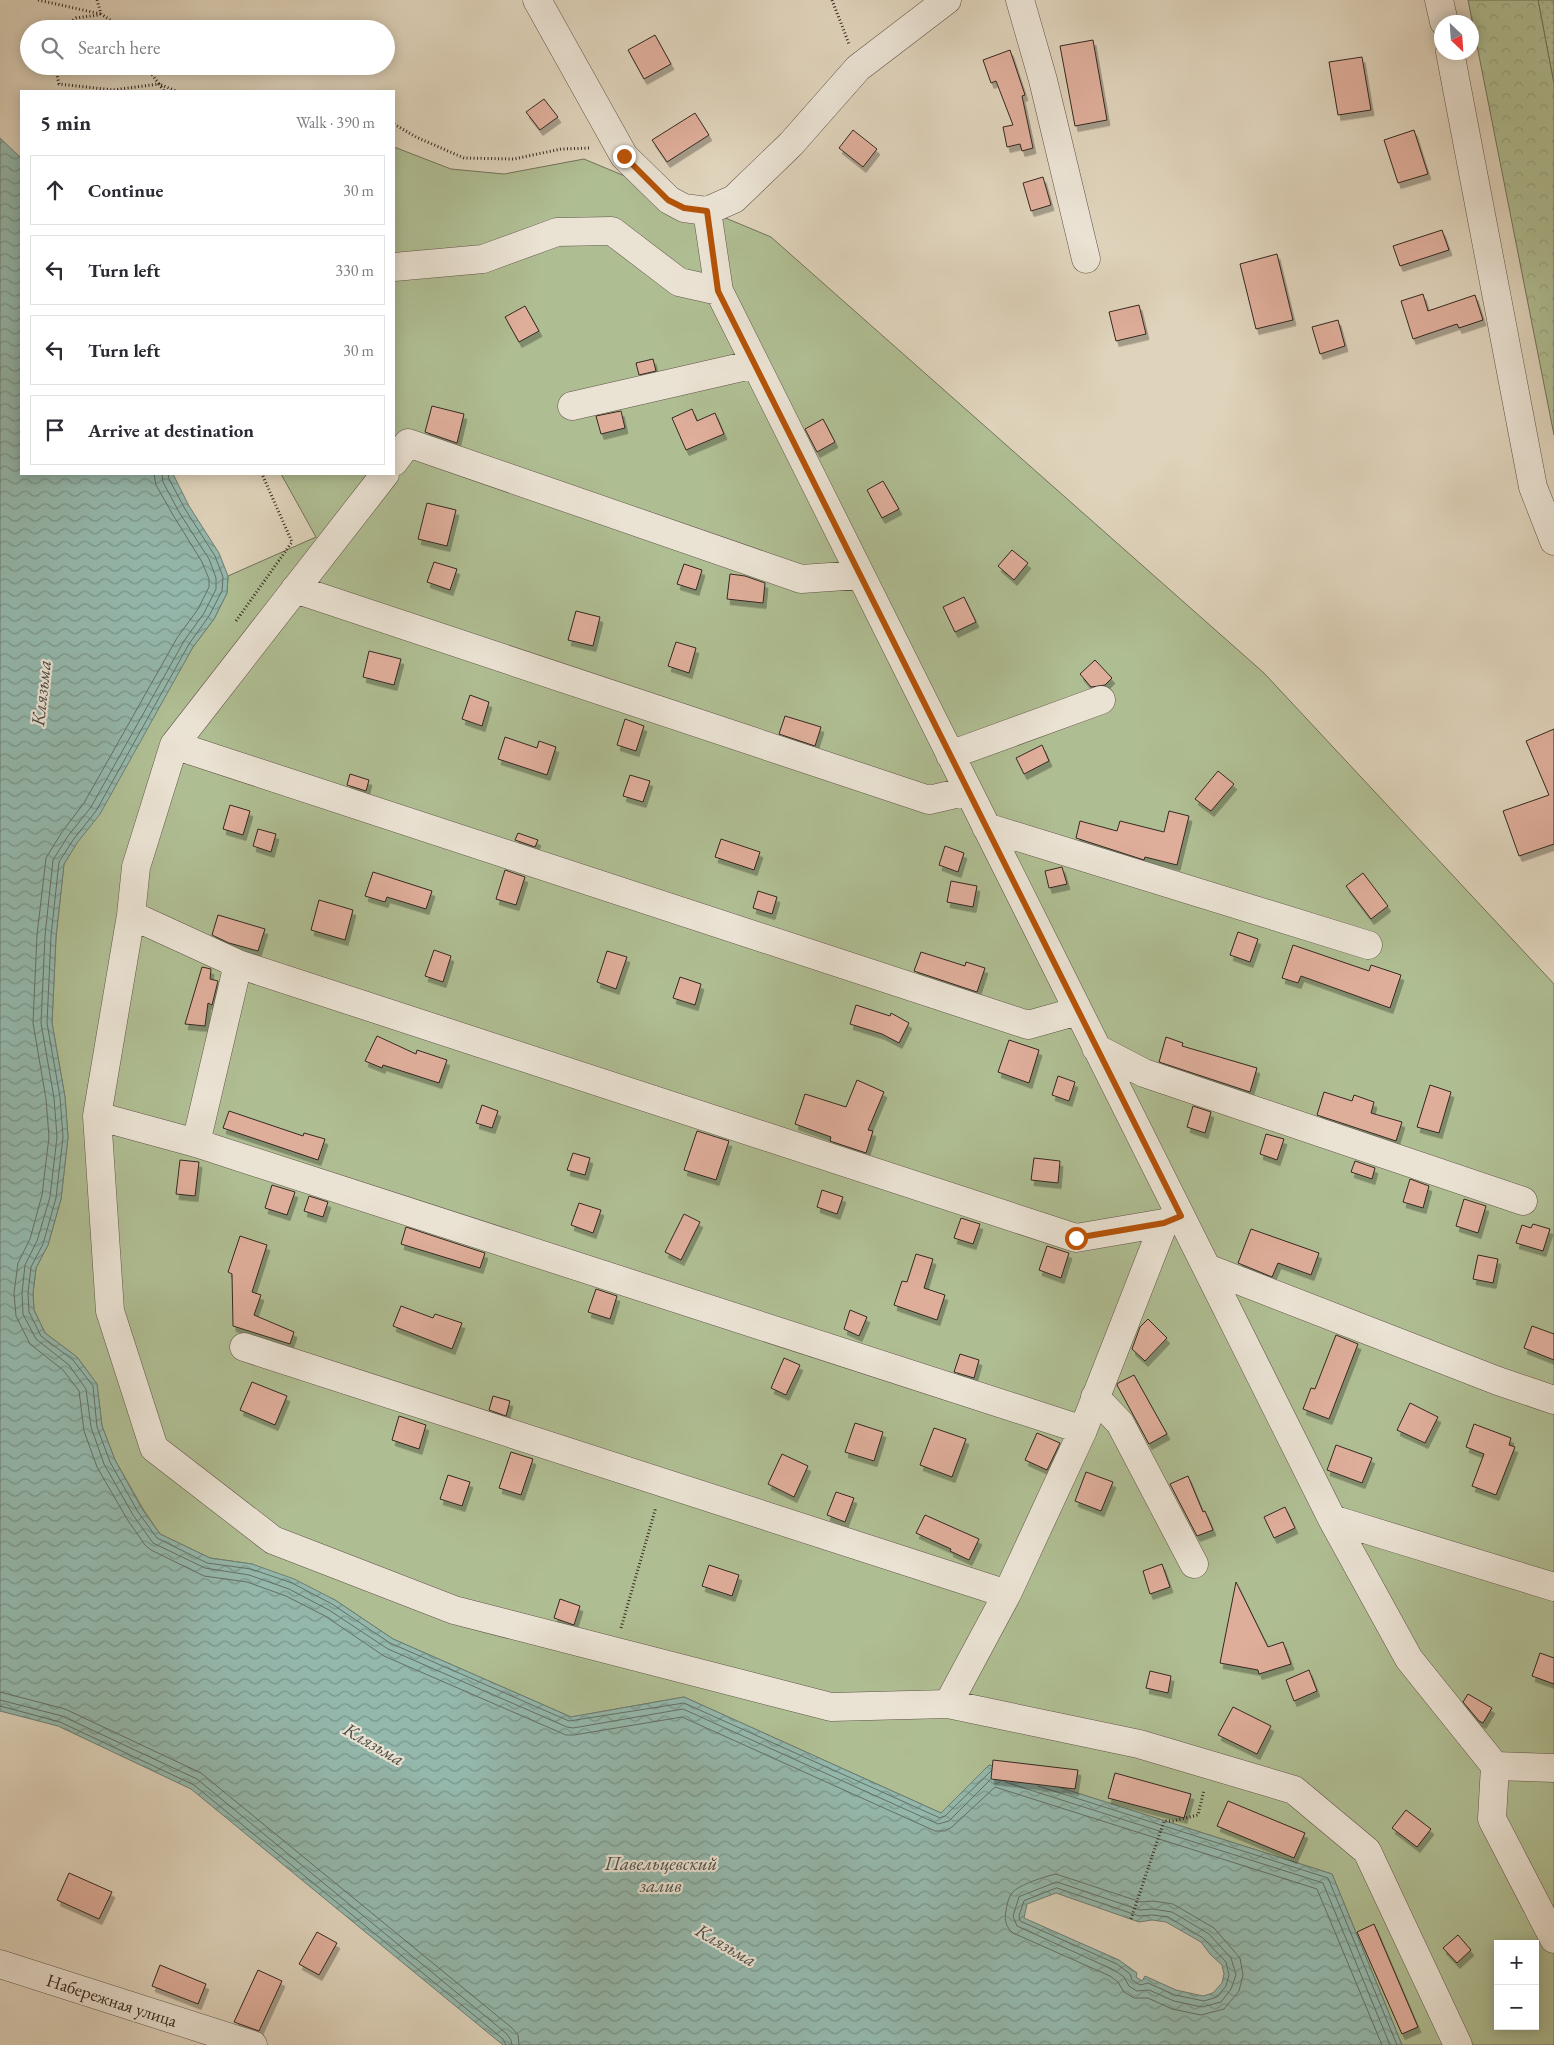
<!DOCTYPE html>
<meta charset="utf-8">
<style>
body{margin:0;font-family:"EB Garamond",serif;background:#f2f2f3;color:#2b2b33}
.controls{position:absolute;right:15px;bottom:15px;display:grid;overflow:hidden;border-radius:0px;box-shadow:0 2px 12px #0003}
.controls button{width:45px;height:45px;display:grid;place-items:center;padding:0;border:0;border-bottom:1px solid #e1e1e2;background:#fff;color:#2b2b33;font:25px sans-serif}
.compass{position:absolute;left:1434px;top:15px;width:45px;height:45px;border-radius:50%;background:#fff;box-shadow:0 2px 12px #0003;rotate:155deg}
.stop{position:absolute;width:15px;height:15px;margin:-11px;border:4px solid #b45309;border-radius:50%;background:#fff}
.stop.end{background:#b45309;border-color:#fff;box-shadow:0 1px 5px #0008}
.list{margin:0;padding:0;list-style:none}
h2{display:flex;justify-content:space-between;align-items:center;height:65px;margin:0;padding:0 20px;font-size:21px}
h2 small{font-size:16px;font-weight:400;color:#7c7c81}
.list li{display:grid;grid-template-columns:32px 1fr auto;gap:15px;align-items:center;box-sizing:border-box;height:70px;margin:0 10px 10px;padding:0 10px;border:1px solid #e1e1e2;border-radius:0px}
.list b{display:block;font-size:19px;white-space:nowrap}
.list em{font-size:16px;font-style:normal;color:#7c7c81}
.icon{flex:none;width:28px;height:28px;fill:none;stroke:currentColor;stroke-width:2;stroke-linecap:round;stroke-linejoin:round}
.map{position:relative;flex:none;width:1554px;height:2045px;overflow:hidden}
.search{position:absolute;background:#fff;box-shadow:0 2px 12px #0003;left:20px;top:20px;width:375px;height:55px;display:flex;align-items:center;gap:12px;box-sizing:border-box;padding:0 18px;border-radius:28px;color:#7c7c81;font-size:19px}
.panel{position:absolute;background:#fff;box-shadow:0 2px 12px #0003;left:20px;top:90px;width:375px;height:385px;border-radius:0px}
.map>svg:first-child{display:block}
.grass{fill:url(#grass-dots);stroke:#72725a}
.forest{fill:url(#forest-crowns);stroke:#72725a}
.garden{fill:#afbd92;stroke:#72725a;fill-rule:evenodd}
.water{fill:url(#water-waves);stroke:#6e7e74;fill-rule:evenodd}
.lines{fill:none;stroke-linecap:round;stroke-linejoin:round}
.shore{stroke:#647066;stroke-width:1}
.building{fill:#dfae9b;stroke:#342821;filter:url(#shadow)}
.minor-casing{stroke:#5f5348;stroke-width:29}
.path{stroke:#342821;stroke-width:3;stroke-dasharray:1 2.5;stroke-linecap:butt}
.minor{stroke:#eae2d3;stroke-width:28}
.route{stroke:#b45309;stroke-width:6}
.labels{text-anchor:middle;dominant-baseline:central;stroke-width:4.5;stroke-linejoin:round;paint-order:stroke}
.street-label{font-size:18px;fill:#342821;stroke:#eae2d3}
.water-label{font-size:19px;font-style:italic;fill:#4c4c44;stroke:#eae2d3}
</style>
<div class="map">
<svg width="1554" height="2045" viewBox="0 0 1554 2045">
<defs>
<pattern id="grass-dots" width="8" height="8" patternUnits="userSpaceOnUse" patternTransform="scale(1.25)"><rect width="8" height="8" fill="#afbd92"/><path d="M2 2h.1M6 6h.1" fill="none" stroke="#97a27e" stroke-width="1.8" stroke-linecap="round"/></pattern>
<pattern id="forest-crowns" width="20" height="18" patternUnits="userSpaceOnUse" patternTransform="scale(1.25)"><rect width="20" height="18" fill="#afbd92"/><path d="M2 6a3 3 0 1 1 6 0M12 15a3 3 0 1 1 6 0" fill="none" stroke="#97a27e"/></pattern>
<pattern id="water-waves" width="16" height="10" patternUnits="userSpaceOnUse" patternTransform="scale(1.25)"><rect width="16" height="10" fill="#94b8ac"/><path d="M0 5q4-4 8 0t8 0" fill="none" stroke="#7a968c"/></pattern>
<filter id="shadow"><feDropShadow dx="3" dy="5.5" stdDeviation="0" flood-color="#0004"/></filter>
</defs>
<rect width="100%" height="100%" fill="#dfd3bb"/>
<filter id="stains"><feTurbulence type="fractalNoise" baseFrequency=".004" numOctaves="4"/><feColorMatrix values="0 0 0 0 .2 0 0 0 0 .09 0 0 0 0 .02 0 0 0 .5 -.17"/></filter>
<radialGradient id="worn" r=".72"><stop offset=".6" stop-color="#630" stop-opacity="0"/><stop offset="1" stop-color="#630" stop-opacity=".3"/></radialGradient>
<path class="grass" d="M1538,0H1554V84Z"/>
<path class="forest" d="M1468,0H1538L1554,84V435Z"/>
<path class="garden" d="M394,147L451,169L504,174L584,159L771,237L1264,673L1554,984V2045H1402L1332,1874L989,1765L941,1813L684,1697L571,1717L393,1639L335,1600L252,1564L210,1558L160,1534L143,1509L115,1460L102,1426L97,1384L77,1357L45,1333L34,1310L33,1293L36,1268L48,1245L61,1199L68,1137L65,1097L52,1023L56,937L64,864L193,647L214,619L227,593L228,576L316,537L281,474H394ZM1498,1944H1535V2026H1498Z"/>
<path class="water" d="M0,138L21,158V474H173L189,506L219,553L228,576L227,593L214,619L193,647L100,814L77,843L64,864L56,937L52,1023L65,1097L68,1137L61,1199L48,1245L36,1268L33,1293L34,1310L45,1333L77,1357L97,1384L102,1426L115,1460L142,1509L160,1534L210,1558L252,1564L294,1579L335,1600L393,1639L571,1717L684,1697L941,1813L989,1765L1332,1874L1402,2045H503L191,1789L58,1726L0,1711ZM1056,1893L1139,1922L1152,1920L1166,1922L1201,1942L1210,1954L1222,1965L1224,1974L1222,1983L1213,1993L1203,1996L1176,1990L1145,1976L1142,1981L1136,1977L1137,1973L1119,1960L1024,1918L1027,1904Z"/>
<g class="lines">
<path class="shore" d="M154,474L156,485L173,515L202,562L209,579V587L198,609L177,638L84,803L62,832L46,858L37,935L33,1023L46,1099L49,1137L42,1195L30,1239L18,1263L14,1293L16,1316L30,1344L63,1370L79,1391L84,1431L97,1467L127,1519L145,1545L151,1550L204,1576L247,1582L286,1596L325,1616L384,1656L566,1735H574L682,1717L935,1831H945L952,1827L995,1787L1317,1889L1382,2045
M162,474L163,482L179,512L209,559L216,578V589L204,613L184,641L91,807L68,836L53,860L45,936L41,1023L54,1098L57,1137L50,1197L37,1241L25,1265L22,1293L23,1314L36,1339L69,1365L86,1389L91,1427L104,1464L133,1515L153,1543L205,1568L249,1575L289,1589L329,1610L388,1649L567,1727L573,1728L683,1709L938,1824L949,1821L990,1780
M168,474L169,479L185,509L215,556L223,577L222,591L209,616L189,644L96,811L73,840L59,862L51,936L47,1023L60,1097L63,1137L56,1198L43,1244L31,1267L28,1293L29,1312L41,1336L73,1360L93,1386L97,1427L110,1462L138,1512L157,1538L207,1563L251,1569L292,1583L332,1604L390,1643L569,1721L684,1703L940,1818L945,1816L991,1771
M0,1692L65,1709L201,1773L512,2028L518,2035L519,2045
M0,1700L62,1716L197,1779L507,2034L511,2040L512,2045
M0,1706L60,1722L194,1785L503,2039L506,2045
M1005,1782L1323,1883L1390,2045
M1038,1786L1328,1878L1397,2045
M1056,1874L1141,1902L1153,1901L1173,1904L1214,1928L1240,1958L1243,1975L1239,1991L1224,2009L1201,2015L1172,2009L1148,1998H1134L1124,1992L1118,1982L1110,1976L1013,1933C1006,1927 1004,1920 1006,1911C1007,1905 1008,1898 1012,1893C1018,1885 1046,1876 1056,1874Z
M1057,1882L1140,1910L1152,1909L1172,1912L1209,1934L1231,1958L1236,1975L1231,1989L1221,2002L1202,2007L1174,2001L1149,1990L1137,1991L1129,1986L1124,1977L1114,1970L1017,1926L1013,1916L1019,1897Z
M1057,1888L1139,1916L1152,1915L1168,1917L1203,1938L1226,1962L1229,1975L1226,1986L1217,1997L1204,2001L1175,1995L1148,1983L1140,1985L1132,1980L1130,1974L1117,1964L1020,1921L1019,1916L1024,1901Z"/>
</g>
<path class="building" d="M655,35L671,64L644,79L628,50Z
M1093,40L1107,120L1075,126L1060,46Z
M1010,50L1025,95L1022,96L1033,148L1022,151L1020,144L1007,147L1003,127L1013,125L996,81L991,83L983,60Z
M1362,57L1371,110L1338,115L1329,62Z
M544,99L558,117L540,130L526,112Z
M695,113L709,135L667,162L652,140Z
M853,130L877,149L863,167L839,148Z
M1414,130L1428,174L1398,183L1384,140Z
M1043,177L1051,205L1031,211L1023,183Z
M1442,230L1449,250L1400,266L1393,246Z
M1277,254L1293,320L1256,329L1240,264Z
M1423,294L1428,311L1475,295L1483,320L1459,328L1457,324L1413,339L1401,301Z
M1139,305L1146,334L1116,341L1109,312Z
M525,306L539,331L519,342L505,317Z
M1338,320L1345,346L1320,354L1312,327Z
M653,359L656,371L639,375L636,363Z
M432,406L464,414L457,443L425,432Z
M692,409L697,421L715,413L724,434L686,450L672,418Z
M621,411L625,428L601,434L596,416Z
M823,419L835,442L817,452L805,429Z
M883,481L899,509L882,518L867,490Z
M427,503L456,510L447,546L418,539Z
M1012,550L1028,563L1014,580L998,566Z
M434,562L457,569L450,590L427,582Z
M684,564L702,570L696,590L677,584Z
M730,574L745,576L765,583L763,603L727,599Z
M964,597L976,622L955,632L943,607Z
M576,611L600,617L593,646L568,640Z
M676,642L696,648L689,673L668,666Z
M369,651L401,659L394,685L363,677Z
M1095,660L1112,678L1105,685L1091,687L1080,674Z
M470,695L489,702L482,726L462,719Z
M785,716L821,727L815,746L779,734Z
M625,719L644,726L636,751L617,745Z
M1554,729V844L1519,856L1503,811L1549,795L1526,741Z
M505,737L537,748L539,741L556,747L547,775L498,759Z
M1042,745L1049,761L1024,774L1016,758Z
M1218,771L1234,784L1211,811L1195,799Z
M350,774L369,780L366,791L347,785Z
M630,775L650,781L643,802L623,796Z
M230,805L250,811L243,835L223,829Z
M1169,811L1189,816L1177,865L1145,857L1144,860L1076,838L1080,821L1117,831L1120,821L1164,832Z
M258,829L276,834L271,852L253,846Z
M518,833L538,840L535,847L515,840Z
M721,839L760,852L754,870L715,857Z
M945,846L964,853L958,872L939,865Z
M1062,867L1067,884L1049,888L1045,871Z
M505,870L525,877L516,905L496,899Z
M373,872L432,891L426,909L387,897L385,902L365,896Z
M1363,873L1388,906L1371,919L1346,886Z
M951,881L977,886L973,907L947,902Z
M758,891L777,897L772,914L753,908Z
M319,900L353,910L345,940L311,930Z
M218,915L265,929L258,951L229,943L212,935Z
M1238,932L1258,939L1250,962L1230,955Z
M1293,945L1369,971L1371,965L1401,975L1390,1008L1301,976L1298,983L1282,978Z
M434,950L451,956L443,982L425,976Z
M607,951L627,957L616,989L597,982Z
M921,952L965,966L966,962L985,968L977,992L914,971Z
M202,967L211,969L210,979L218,981L212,1005L208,1003L205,1026L185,1024Z
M680,977L701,984L695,1005L673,998Z
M856,1005L890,1016L891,1013L909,1023L899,1043L882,1034L850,1024Z
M377,1036L416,1054L417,1050L447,1060L439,1083L383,1065L382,1068L365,1061Z
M1166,1037L1183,1043L1182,1046L1257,1068L1250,1092L1159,1062Z
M1009,1040L1039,1050L1029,1083L998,1072Z
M1058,1076L1075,1082L1069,1101L1052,1095Z
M857,1080L884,1092L868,1130L873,1131L866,1153L830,1141L831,1137L795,1124L805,1094L846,1107Z
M1430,1085L1451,1092L1439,1133L1417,1127Z
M1324,1092L1352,1101L1354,1095L1374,1102L1371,1113L1402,1122L1396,1141L1317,1115Z
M482,1105L498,1111L492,1128L476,1123Z
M1193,1106L1211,1112L1205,1133L1187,1127Z
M229,1111L303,1136L304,1133L325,1139L318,1160L223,1128Z
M697,1131L729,1141L716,1180L684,1170Z
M1266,1134L1284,1139L1277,1160L1260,1154Z
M573,1153L590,1158L585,1175L567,1170Z
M1034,1158L1060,1161L1058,1183L1031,1180Z
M180,1160L199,1162L195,1196L176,1194Z
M1355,1161L1375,1168L1372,1179L1351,1172Z
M1410,1179L1429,1186L1423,1208L1403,1202Z
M272,1185L295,1192L287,1215L265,1208Z
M822,1190L843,1197L837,1214L817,1207Z
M309,1196L328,1202L323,1217L304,1211Z
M1464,1199L1486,1206L1478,1233L1456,1226Z
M579,1203L601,1210L593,1233L571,1225Z
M684,1214L700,1222L681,1260L665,1252Z
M961,1218L980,1224L973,1244L954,1238Z
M1533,1224L1550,1229L1543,1251L1516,1243L1522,1225L1531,1228Z
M406,1227L485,1253L480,1268L401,1244Z
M1251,1229L1319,1253L1311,1275L1278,1263L1272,1277L1238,1263Z
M240,1236L267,1245L252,1292L261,1295L254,1315L294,1332L290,1344L233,1326L232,1274L228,1272Z
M1047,1246L1069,1253L1061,1278L1039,1270Z
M916,1254L933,1259L924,1288L945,1295L937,1320L894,1305L902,1281L907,1282Z
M1478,1255L1498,1259L1493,1283L1473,1279Z
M596,1289L617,1296L610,1319L588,1312Z
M401,1306L433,1318L435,1314L462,1323L452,1349L393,1326Z
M850,1310L867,1317L859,1336L844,1329Z
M1148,1319L1167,1338L1145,1361L1132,1349L1140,1327Z
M1532,1326L1554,1334V1360L1524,1348Z
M1336,1335L1358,1344L1329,1419L1303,1409L1311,1388L1315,1389Z
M960,1354L979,1360L974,1378L954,1372Z
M784,1358L800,1365L786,1395L771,1388Z
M1134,1375L1167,1434L1149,1444L1117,1385L1118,1383Z
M252,1382L287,1396L275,1425L240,1410Z
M493,1396L510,1401L506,1416L489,1410Z
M1410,1403L1438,1417L1425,1443L1397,1430Z
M399,1416L426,1425L419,1449L392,1440Z
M855,1423L883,1432L874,1461L845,1452Z
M1474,1424L1511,1438L1509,1445L1515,1447L1496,1495L1472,1486L1484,1454L1466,1447Z
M934,1428L966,1439L952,1477L920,1465Z
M1037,1433L1060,1443L1047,1470L1025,1460Z
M1336,1445L1372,1458L1362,1483L1327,1470Z
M511,1452L533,1459L521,1495L499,1488Z
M782,1454L808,1466L794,1497L768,1484Z
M1086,1472L1113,1482L1101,1511L1075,1501Z
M448,1475L470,1482L462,1506L440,1499Z
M1188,1476L1203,1512L1205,1511L1213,1530L1197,1536L1170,1484Z
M836,1492L854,1498L845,1522L827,1515Z
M1285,1507L1295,1528L1274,1538L1264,1517Z
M925,1515L979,1539L969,1560L950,1551L951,1549L916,1533Z
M1162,1564L1170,1587L1150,1594L1143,1571Z
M709,1565L739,1575L732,1596L702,1586Z
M1236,1582L1268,1647L1283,1642L1291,1664L1259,1674L1258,1670L1220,1663Z
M560,1599L580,1606L574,1625L554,1618Z
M1540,1653L1554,1658V1684L1532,1676Z
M1309,1670L1317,1691L1294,1701L1286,1680Z
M1150,1671L1171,1676L1168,1693L1146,1688Z
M1468,1694L1492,1708L1483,1723L1479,1721L1463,1702Z
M1233,1707L1271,1726L1257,1754L1218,1735Z
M993,1760L1078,1770L1075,1789L991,1779Z
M1115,1773L1191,1794L1184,1818L1108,1798Z
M1228,1801L1305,1833L1294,1858L1217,1826Z
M1406,1810L1431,1829L1417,1847L1392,1828Z
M69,1873L112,1892L99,1919L57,1900Z
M1374,1924L1418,2027L1402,2034L1357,1932Z
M317,1932L337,1943L319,1975L299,1964Z
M1458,1935L1471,1950L1457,1963L1443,1948Z
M160,1965L206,1984L198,2004L152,1986Z
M258,1970L282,1981L259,2031L234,2022Z"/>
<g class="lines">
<g class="minor-casing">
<path id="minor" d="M537,0L624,156L669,200L684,208L707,211
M947,0L858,68L791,144L734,199L707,211L719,291L1332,1519L1409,1659L1495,1766L1492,1819L1554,1939
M1020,0L1043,80L1086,259
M1439,0L1444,22
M1450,52L1533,487L1554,541
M394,267L483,259L557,232L612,231L679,282L719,291
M572,406L755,364
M394,462L408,443L801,579L860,575
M385,474L174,745L136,867L131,915L97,1116L110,1311L154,1448L273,1540L454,1610L831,1707L948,1704L1139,1744L1294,1790L1367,1851L1458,2045
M295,589L929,800L968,791
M174,745L1028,1025L1078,1011
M950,755L1101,700
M986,827L1368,945
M131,915L238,964L1076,1238L1164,1223
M1096,1048L1144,1073L1523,1201
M97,1116L196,1143L1083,1430
M196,1143L238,964
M1207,1268L1498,1381L1554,1400
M244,1347L1007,1594
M1095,1397L1120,1423L1194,1564
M1332,1519L1554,1587
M948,1704L1007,1594L1083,1430L1164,1223L1178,1217
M1495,1766L1554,1768
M0,1964L253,2045"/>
</g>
<path class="path" d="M38,0L101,14
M97,0L101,14L118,25L120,29
M832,0L849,44
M62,29L76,18L98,15
M55,66L59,84L113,90L159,84L164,91
M146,66L159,84L176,91
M394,124L416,137L464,158L514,159L561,149L590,148
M236,621L292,542L262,474
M621,1628L656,1507
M1131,1919L1164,1821H1173L1198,1815L1204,1790"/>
<use href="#minor" class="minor"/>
</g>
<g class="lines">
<path class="route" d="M624,156L668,200L684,208L707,211L718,291L1181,1216L1164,1223L1076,1238"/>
</g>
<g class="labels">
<g class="street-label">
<text transform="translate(112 2000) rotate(18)">Набережная улица</text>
</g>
<g class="water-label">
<text transform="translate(41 693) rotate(-84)">Клязьма</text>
<text transform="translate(374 1744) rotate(30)">Клязьма</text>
<text x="661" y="1863">Павельцевский<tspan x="661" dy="22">залив</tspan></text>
<text transform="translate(726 1945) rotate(30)">Клязьма</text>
</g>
</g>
<rect width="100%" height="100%" filter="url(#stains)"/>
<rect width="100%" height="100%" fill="url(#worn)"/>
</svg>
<div class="controls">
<button>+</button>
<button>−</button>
</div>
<svg class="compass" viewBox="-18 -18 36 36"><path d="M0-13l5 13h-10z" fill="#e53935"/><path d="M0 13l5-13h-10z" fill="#7c7c81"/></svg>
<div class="stop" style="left:1076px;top:1238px"></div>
<div class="stop end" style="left:624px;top:156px"></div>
<div class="search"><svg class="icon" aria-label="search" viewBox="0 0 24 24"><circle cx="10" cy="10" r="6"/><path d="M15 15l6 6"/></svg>Search here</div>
<section class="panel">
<h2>5 min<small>Walk · 390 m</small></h2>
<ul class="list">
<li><svg class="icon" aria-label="ahead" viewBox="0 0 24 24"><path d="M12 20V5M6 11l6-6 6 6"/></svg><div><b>Continue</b></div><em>30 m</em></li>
<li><svg class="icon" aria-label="left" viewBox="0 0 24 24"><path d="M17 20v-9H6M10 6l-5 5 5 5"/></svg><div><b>Turn left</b></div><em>330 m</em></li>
<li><svg class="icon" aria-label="left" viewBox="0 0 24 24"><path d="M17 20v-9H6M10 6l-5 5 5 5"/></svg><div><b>Turn left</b></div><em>30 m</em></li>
<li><svg class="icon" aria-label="arrive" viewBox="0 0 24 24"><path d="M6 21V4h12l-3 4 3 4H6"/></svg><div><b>Arrive at destination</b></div></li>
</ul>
</section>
</div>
